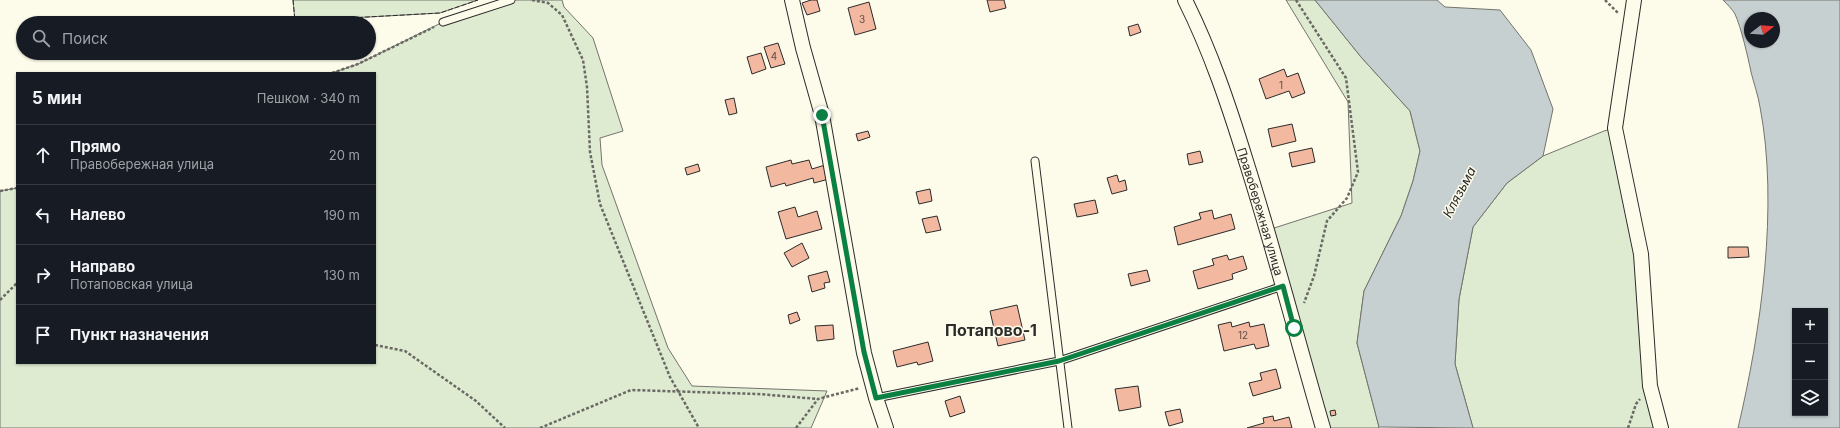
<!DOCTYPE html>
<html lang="ru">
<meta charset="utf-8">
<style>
body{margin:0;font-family:Inter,sans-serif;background:#20242c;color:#f1f3f6}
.controls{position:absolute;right:12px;bottom:12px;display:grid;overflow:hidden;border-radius:0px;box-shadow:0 1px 3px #0004}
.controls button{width:36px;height:36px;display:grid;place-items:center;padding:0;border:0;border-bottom:1px solid #363941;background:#171b24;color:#f1f3f6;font:20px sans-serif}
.compass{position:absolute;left:1744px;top:12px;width:36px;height:36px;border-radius:50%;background:#171b24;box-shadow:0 1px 3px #0004;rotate:73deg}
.stop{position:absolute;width:12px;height:12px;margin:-9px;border:3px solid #0b8043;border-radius:50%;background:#fff}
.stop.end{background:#0b8043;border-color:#fff;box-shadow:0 1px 4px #0008}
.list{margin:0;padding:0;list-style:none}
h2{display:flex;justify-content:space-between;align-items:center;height:52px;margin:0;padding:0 16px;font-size:17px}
h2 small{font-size:13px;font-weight:400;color:#9ea1a6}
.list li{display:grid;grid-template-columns:26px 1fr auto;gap:12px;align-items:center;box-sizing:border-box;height:60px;padding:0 16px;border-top:1px solid #363941}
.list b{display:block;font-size:15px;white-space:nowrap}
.list p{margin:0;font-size:13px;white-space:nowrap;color:#9ea1a6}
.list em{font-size:13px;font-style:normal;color:#9ea1a6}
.icon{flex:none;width:22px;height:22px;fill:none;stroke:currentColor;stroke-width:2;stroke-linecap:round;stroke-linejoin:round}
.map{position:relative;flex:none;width:1840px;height:428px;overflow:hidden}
.search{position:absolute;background:#171b24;box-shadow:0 1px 3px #0004;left:16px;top:16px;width:360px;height:44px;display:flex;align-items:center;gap:10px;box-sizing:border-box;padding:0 14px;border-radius:22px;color:#9ea1a6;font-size:15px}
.panel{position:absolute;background:#171b24;box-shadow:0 1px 3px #0004;left:16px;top:72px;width:360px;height:292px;border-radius:0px}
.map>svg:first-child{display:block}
.green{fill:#deebd1;stroke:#74746e}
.water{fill:#c7d0d0;stroke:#74746e;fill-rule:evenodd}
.building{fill:#f2b8a0;stroke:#2b2b2b}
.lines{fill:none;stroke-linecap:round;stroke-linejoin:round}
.lane-casing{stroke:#2b2b2b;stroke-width:9}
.street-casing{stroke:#2b2b2b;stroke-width:16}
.path{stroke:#6a6964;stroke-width:2.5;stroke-dasharray:3 2;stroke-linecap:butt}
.lane{stroke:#fdfbea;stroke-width:7}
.street{stroke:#fdfbea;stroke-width:14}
.fence{stroke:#2b2b2b;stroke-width:1;stroke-dasharray:5 2;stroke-linecap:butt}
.route{stroke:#0b8043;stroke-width:5}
.labels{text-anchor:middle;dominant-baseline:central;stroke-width:3;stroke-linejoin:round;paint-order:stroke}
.number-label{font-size:10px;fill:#5d4e48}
.street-label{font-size:12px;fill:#2b2b2b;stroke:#fdfbea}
.water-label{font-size:13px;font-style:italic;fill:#2b2b2b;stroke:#fdfbea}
.district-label{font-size:16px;font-weight:bold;fill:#2b2b2b;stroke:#fdfbea}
</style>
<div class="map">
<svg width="1840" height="428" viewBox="0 0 1840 428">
<rect width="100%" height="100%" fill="#fdfbea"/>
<path class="green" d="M293,0H478L440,13L295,21Z
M511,0H562L564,7L593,38L623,131L600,138L602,165L668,348L692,386L827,391L811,428H0V191L17,188V363H375V73H332L358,64L443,22Z
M1286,0H1315L1361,57L1410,111L1420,151L1413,181L1401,216L1364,291L1357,343L1379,427L1378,428H1323L1268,230L1352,203L1348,102Z
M1615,128L1661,428H1473L1455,364L1459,299L1473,227L1507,183L1543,156L1604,131Z"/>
<path class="water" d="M1315,0H1437L1445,7L1500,10L1531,50L1553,109L1543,156L1507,183L1473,227L1459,299L1455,364L1473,428L1379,427L1357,343L1364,291L1401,216L1413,181L1420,151L1410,111L1361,57Z
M1723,0H1840V428H1738C1761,331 1779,206 1760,107C1758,95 1754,84 1751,72C1748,57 1741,27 1735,14C1732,9 1727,4 1723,0ZM1750,18H1774V42H1750ZM1795,311H1825V413H1795Z"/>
<path class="building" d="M811,0H817L820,11L807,15L802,3Z
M987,0H1004L1006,8L990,12Z
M869,2L876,29L855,35L848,8Z
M1138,24L1141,32L1130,36L1128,27Z
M778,43L785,64L771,68L764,47Z
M761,53L766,69L752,74L747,57Z
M1284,69L1287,77L1298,73L1305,93L1292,98L1289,91L1266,99L1259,79Z
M734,98L737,113L729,115L725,100Z
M1292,124L1296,141L1272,147L1268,129Z
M868,131L870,137L858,141L856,134Z
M1312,148L1315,162L1292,167L1289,153Z
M1200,151L1203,162L1189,165L1187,154Z
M791,160L792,164L809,160L812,169L825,165L829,179L814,183L813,178L786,186L785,183L771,187L766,167Z
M698,164L700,171L687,175L685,168Z
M1117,175L1119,182L1125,180L1127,190L1112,194L1107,178Z
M930,189L932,201L919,204L916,192Z
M1095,200L1098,213L1077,217L1074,204Z
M795,207L798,217L817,211L822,229L786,239L778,212Z
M1212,210L1214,219L1231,214L1235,229L1178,245L1174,227L1201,219L1199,213Z
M937,216L941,230L926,233L922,219Z
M802,243L809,258L792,267L784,253Z
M1728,247H1748L1749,257L1728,258Z
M1227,255L1229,260L1243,256L1247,269L1232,274L1233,279L1198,289L1193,271L1214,265L1212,259Z
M1147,270L1150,281L1131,286L1128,274Z
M827,271L830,282L824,283L825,288L812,292L808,276Z
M1017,305L1025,340L998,346L990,311Z
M797,312L800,320L790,324L788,315Z
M1231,322L1232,327L1249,322L1250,327L1264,324L1269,346L1256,349L1254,344L1224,351L1218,325Z
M833,325L834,339L817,341L815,326Z
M928,342L933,361L918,365L917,362L897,367L893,351Z
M1276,369L1281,388L1253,396L1249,383L1262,380L1260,373Z
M1138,386L1141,407L1119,411L1115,389Z
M960,396L965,412L950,417L945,401Z
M1180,409L1183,422L1169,426L1165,412Z
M1335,410L1336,415L1331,416L1330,411Z
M1273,416L1274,421L1289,417L1292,428H1247L1264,423L1263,418Z"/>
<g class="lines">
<g class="lane-casing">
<path id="lane" d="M443,22L511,0
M1035,161L1068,428
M876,398L1059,361L1283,286"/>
</g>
<g class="street-casing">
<g id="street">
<path d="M792,0L803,48L822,115L864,353L876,398L886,428"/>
<path id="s1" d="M1185,0C1211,52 1229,106 1246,161C1274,249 1297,339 1323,428"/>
<path d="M1634,0L1615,128L1641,254L1650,386L1661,428"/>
</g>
</g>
<path class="path" d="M532,0L548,3L562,15L583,60L587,87L590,152L600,204L670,377L699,428
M1296,0L1346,78L1358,172L1347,198L1327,221L1314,276L1304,303
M1605,0L1618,13
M332,73L358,64L434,27
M0,191L17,188
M0,300L17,283
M375,345L405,351L476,401L505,428
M540,428L631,390L758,394L818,399
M796,428L818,399L860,388
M1628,428L1636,404L1640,399"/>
<use href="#lane" class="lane"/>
<use href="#street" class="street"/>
<path class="fence" d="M293,0L295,21L440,13L478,0"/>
</g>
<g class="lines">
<path class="route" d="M822,115L864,352L876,398L1059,361L1283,286L1294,328"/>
</g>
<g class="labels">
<g class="number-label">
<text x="862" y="19">3</text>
<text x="774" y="56">4</text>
<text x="1281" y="85">1</text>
<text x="1243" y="335">12</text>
</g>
<g class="street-label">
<text stroke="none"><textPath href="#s1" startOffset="225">Правобережная улица</textPath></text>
</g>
<g class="water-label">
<text transform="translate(1459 192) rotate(-62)">Клязьма</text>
</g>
<g class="district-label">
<text x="991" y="330">Потапово-1</text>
</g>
</g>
</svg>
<div class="controls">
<button>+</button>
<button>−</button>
<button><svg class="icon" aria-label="layers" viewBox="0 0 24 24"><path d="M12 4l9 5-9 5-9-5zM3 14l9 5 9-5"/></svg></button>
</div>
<svg class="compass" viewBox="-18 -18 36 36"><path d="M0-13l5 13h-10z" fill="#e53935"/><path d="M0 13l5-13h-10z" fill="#9ea1a6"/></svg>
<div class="stop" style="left:1294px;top:328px"></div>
<div class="stop end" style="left:822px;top:115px"></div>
<div class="search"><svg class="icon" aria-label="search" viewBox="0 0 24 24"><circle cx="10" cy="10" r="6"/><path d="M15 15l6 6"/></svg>Поиск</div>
<section class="panel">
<h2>5 мин<small>Пешком · 340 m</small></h2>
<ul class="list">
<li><svg class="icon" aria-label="ahead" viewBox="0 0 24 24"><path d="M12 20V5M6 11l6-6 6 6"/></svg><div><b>Прямо</b><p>Правобережная улица</p></div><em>20 m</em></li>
<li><svg class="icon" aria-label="left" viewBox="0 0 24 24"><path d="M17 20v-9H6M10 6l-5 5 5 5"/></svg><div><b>Налево</b></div><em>190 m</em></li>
<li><svg class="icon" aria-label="right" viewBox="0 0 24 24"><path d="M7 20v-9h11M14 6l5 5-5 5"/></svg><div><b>Направо</b><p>Потаповская улица</p></div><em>130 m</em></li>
<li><svg class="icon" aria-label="arrive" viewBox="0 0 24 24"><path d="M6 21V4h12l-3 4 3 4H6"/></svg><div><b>Пункт назначения</b></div></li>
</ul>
</section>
</div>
